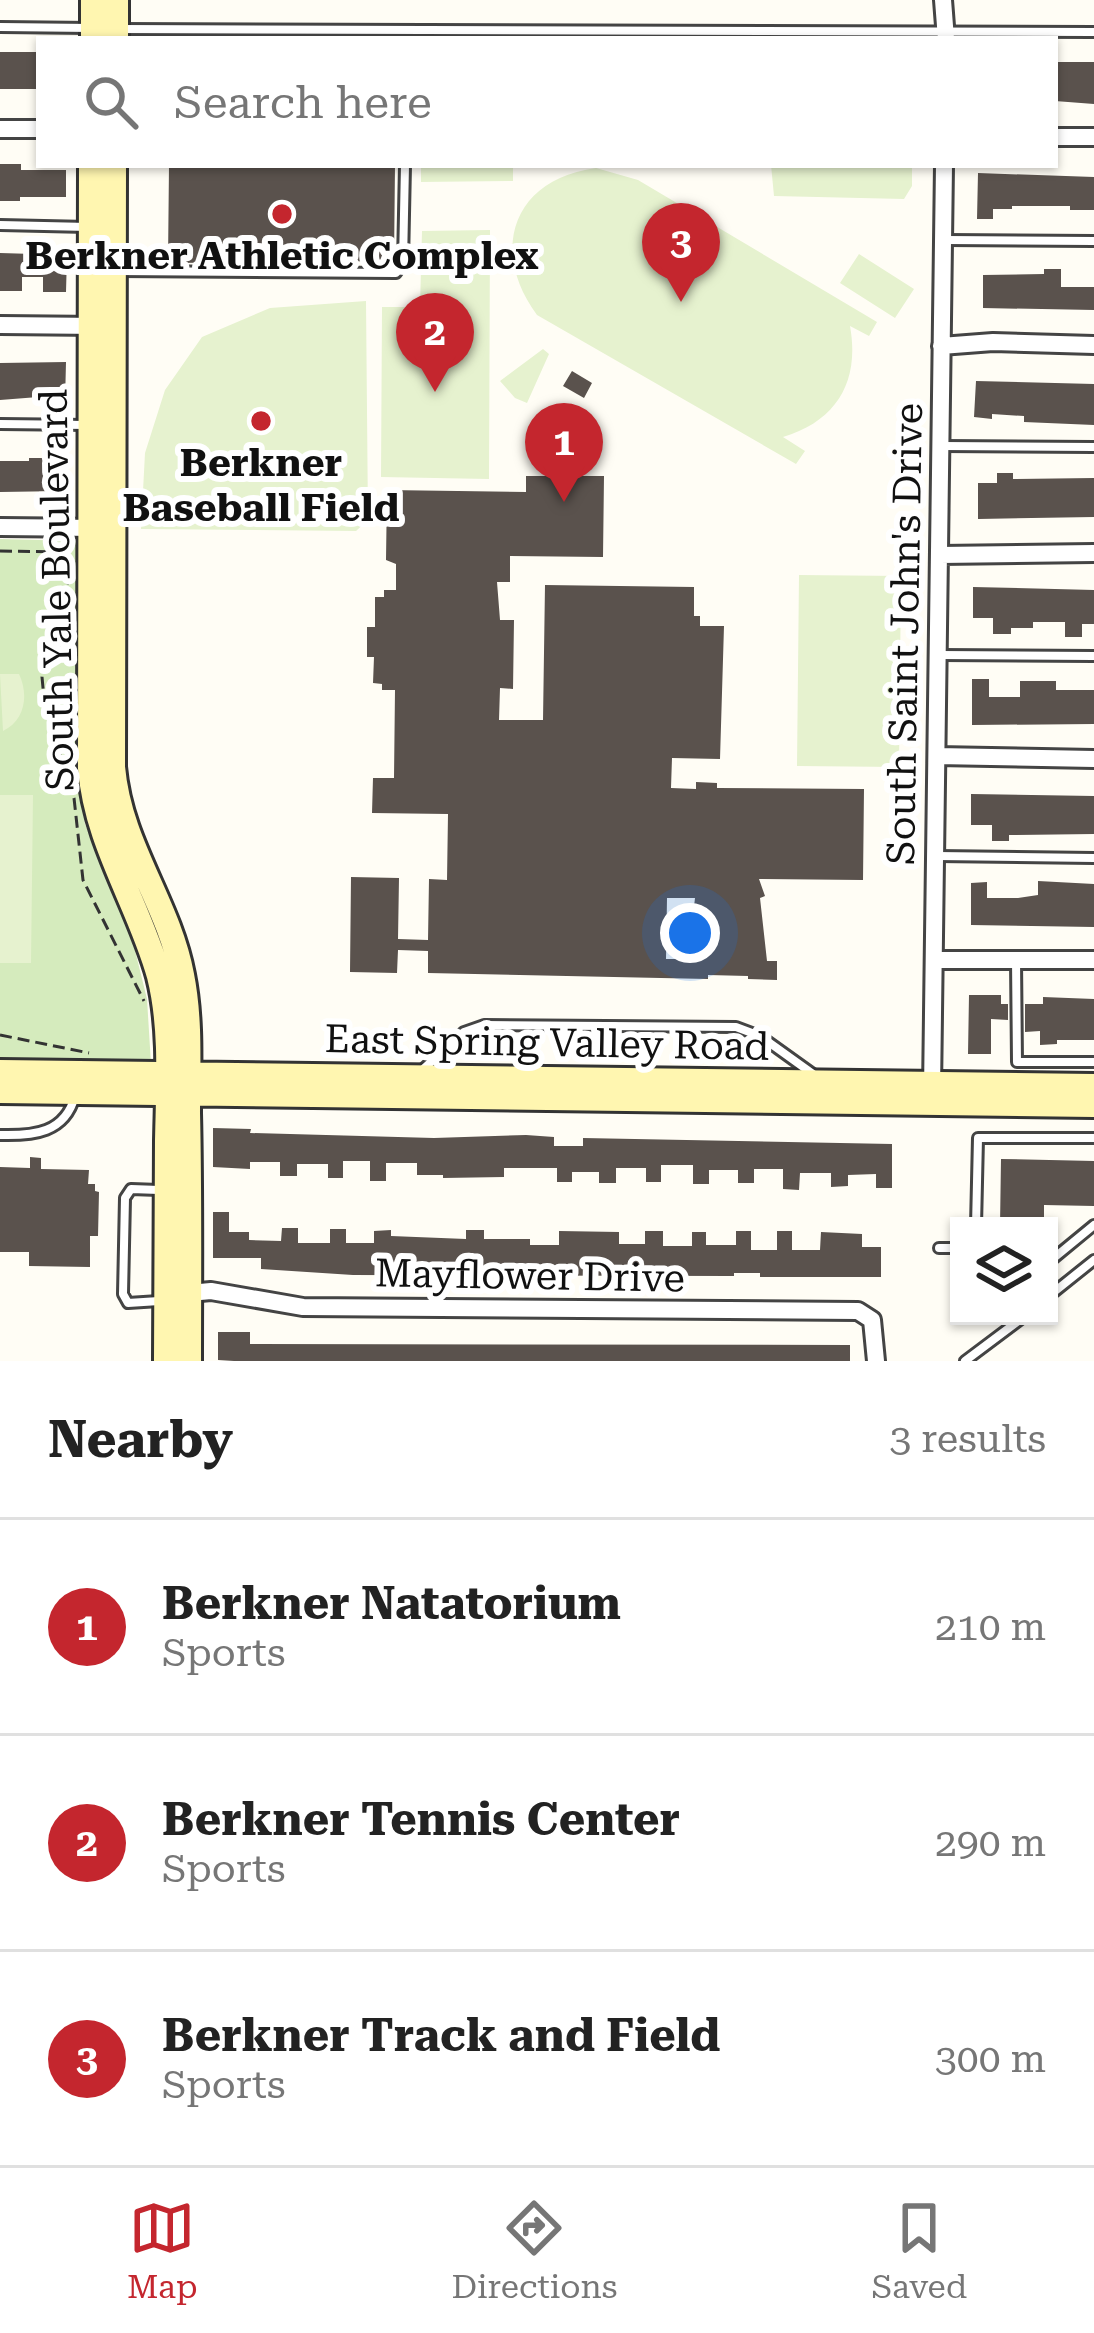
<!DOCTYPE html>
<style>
body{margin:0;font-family:"Roboto Serif",serif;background:#f2f2f2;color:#222}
.controls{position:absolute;right:36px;bottom:36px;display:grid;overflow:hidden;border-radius:0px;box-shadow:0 3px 9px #0004}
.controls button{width:108px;height:108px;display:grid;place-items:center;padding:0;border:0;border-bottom:3px solid #e0e0e0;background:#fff;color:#222;font:60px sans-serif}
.you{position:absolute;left:690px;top:933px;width:42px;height:42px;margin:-30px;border:9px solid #fff;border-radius:50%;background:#1a73e8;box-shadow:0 0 0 18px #1a73e833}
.badge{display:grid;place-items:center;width:78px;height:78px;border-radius:50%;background:#c4262e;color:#fff;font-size:39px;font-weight:700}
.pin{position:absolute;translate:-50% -99px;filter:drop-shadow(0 3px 6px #0008)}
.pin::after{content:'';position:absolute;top:63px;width:42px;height:36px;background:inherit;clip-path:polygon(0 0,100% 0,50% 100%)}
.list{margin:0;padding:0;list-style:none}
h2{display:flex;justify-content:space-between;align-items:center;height:156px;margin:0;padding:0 48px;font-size:51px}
h2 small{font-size:39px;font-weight:400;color:#767676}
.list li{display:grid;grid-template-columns:78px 1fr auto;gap:36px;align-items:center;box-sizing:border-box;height:216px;padding:0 48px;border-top:3px solid #e0e0e0}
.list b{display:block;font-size:45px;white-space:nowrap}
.list p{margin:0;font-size:39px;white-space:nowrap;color:#767676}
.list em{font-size:39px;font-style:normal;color:#767676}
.icon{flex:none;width:66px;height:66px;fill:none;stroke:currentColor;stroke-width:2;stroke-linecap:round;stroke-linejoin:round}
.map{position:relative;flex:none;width:1094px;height:1361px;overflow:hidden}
.search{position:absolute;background:#fff;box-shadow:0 3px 9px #0004;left:36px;right:36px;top:36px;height:132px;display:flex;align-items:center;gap:30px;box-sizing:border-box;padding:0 42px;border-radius:0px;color:#767676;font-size:45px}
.sheet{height:804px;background:#fff}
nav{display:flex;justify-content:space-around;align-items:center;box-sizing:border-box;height:168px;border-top:3px solid #e0e0e0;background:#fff;font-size:33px;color:#767676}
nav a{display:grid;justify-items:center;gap:6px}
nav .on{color:#c4262e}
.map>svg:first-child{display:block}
.green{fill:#d5ebbd}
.pitch{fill:#e6f2cf}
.building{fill:#5a524d;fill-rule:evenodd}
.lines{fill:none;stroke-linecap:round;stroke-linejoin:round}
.lane-casing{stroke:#444;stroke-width:14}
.street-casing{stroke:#444;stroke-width:22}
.secondary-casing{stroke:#333;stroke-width:30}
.path{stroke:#333;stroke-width:3;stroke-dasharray:12 6;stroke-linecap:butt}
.lane{stroke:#fff;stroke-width:8}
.street{stroke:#fff;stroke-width:16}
.secondary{stroke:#fff6b0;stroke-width:24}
.poi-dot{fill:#c4262e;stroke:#fff;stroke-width:4.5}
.labels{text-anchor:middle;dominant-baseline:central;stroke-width:12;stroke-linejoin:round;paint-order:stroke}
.poi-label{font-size:39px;font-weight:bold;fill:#111;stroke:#fff}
.street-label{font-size:39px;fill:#111;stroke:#fff}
</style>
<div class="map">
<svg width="1094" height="1361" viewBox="0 0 1094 1361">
<rect width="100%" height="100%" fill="#fffdf5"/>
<path class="green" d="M0,539L77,541V774L85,824L130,930L147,999L151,1064L0,1060Z"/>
<path class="pitch" d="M421,165H513V181L421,182Z
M771,165H912V186L904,199L774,196Z
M596,168L638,180L877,322L869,336L850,326C860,381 837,421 783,437L805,451L796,464L537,315C489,250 513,179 596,168Z
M490,230L489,479L381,477L382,307H420L422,231Z
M859,254L914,289L895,318L840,283Z
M366,301L368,520L356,531L141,529L145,453L165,390L202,337L270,308Z
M543,349L549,354L527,403L515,398L500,381Z
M799,575L901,576L899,767L797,766Z
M0,674H19C29,695 25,721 3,731Z
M0,795H33L31,963H0Z"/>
<path class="building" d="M0,52H39V89H0Z
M1055,62H1094V104L1055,101Z
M0,164H21V170H66V197H20V201H0Z
M169,165H395L394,261L168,263Z
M978,173L1094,177V210H1070V206H1012V209H993V219H977Z
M0,253L67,255L66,292H43V277H22V291H0Z
M1044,269H1061V287H1094V310L983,308V275L1044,274Z
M66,362L65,402H50L51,396L0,400V363Z
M572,371L592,383L584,398L563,386Z
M976,381L1094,384V425L1024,422V416L992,414V419L974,417Z
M29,458H65V491L0,492V461H29Z
M997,473H1013V479L1094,478V517L978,519V483H997Z
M526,476H604L603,557L510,556V582H497L500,620H514L513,689L500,688L499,720H543L545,585L694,587V616H700V626H724L720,759L672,758L671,788L696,789V782L717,783V788L864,789L863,880L759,879L765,896L760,898L767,961H777V980L748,979V976L708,975V979L428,973V951L398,950L397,973L350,972L351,877L399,878L398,939L428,940L429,879L447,880L448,814L372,813L373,778H394L395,690H382V684L373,683L374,657H367V627H375V597H384V590H396V564L386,560L387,490L526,492ZM667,898H695L688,959H666Z
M973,587L1094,590V624H1082V637H1065V622H1033V628H1011V634H993V618H973Z
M972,679H989V697H1020V681H1056V690H1094V724L972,725Z
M971,794L1094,796V834L1009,835V841H992V825H971Z
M1038,881L1094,884V927L971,925V883L987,882V898H1018L1038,895Z
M969,995H1001V1004H1008V1020L991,1019V1054H968Z
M1043,997L1094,999V1040H1057V1044L1040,1045V1031L1025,1032V1004H1043Z
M213,1128L251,1129L250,1133L434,1138L526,1135L554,1137V1146H583V1138L892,1144V1188H876V1174L848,1175V1186L831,1187V1173H800L799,1190L783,1189V1169H754V1183H738V1170H709V1184H693V1165H661V1182H646V1168H616V1183H599V1172H572V1182H557V1168H504V1177L443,1178V1175H417V1163H386V1181H370V1161H343V1178H328V1164H297V1176H280V1162H250V1169L213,1167Z
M30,1157L41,1158V1169L89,1170L88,1184H95V1191L99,1192L98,1236H90V1267L29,1266V1252H0V1167L30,1168Z
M1001,1159L1094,1161V1206L1044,1205V1226H1000Z
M213,1212H229V1232H249V1240L281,1241L282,1228H298V1243H330V1229H346V1243H374V1231L391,1230V1236L466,1239V1230H484V1239H530V1245H559V1231L619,1232V1244H645V1231H663V1246H692V1232H706V1245H736V1231H751V1250H777V1231H792V1250H820L821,1232L862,1234V1247H881V1277H760V1273H734V1276L353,1275L261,1269V1258H213Z
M218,1332H250V1344L850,1345V1361H234L218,1360Z"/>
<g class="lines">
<g class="lane-casing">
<path id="lane" d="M0,27L91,28
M118,29L1094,32
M0,225L88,227
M946,240L1094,241
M117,271L396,273L403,263L405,165
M0,424L88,425
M942,446L1094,447
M940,655L1094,656
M937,856L1094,858
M1016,960L1017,1062H1094
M420,1072L464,1032L484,1025L736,1027L760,1036L813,1074
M0,1135C34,1136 65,1133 75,1096
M976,1226L978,1138H1094
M939,1248H959
M1049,1262L1094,1225
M1049,1296L1094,1260
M159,1301L128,1303L123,1294L125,1198L131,1189L159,1190
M965,1361L1025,1316"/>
</g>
<g class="street-casing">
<path id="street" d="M943,0L946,39
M0,129H39
M1055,137H1094
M0,325L100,326
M941,346L993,342L1094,345
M0,527L99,528
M940,555L1094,553
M937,756L1094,759
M935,960H1094
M932,1091L944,165
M178,1294L211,1291L303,1307L858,1311L872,1320L876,1361"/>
</g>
<g class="secondary-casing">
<path id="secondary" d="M93,39V0
M116,39V0
M91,165L90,768C96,844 139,904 159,976C172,1028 168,1088 167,1141C167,1214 166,1288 166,1361
M114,165L113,767C120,846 168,901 182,975C191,1020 188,1068 188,1113C190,1195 189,1278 189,1361
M0,1072L1094,1086
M0,1091L1094,1105"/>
</g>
<path class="path" d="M0,551L70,552
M71,573L48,640L42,677L45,709L74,798L83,880L144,1001
M0,1035L89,1053"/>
<use href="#lane" class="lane"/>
<use href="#street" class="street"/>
<use href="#secondary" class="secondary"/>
</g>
<g class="poi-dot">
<circle cx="282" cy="214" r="12"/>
<circle cx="261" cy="421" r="12"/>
</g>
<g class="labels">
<g class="poi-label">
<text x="282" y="256">Berkner Athletic Complex</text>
<text x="261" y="463">Berkner<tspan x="261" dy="45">Baseball Field</tspan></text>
</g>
<g class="street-label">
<text transform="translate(57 590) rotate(-91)">South Yale Boulevard</text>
<text transform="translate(905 634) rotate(-89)">South Saint John's Drive</text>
<text transform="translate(547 1043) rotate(1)">East Spring Valley Road</text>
<text transform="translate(530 1276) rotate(1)">Mayflower Drive</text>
</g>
</g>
</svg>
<div class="controls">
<button><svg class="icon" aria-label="layers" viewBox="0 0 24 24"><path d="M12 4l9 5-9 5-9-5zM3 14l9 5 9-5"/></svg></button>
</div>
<div class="you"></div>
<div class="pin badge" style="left:564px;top:502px">1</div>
<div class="pin badge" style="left:435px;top:392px">2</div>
<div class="pin badge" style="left:681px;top:302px">3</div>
<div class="search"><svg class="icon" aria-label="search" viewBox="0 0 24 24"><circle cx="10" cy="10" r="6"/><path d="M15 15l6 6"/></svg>Search here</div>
</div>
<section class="sheet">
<h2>Nearby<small>3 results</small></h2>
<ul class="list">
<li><span class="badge">1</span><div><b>Berkner Natatorium</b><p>Sports</p></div><em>210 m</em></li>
<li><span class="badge">2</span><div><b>Berkner Tennis Center</b><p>Sports</p></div><em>290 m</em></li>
<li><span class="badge">3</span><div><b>Berkner Track and Field</b><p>Sports</p></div><em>300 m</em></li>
</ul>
</section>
<nav>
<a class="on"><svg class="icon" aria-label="map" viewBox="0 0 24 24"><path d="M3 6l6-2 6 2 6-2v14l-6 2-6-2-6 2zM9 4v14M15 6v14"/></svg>Map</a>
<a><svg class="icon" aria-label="directions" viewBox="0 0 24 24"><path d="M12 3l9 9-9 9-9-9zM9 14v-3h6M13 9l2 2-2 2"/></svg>Directions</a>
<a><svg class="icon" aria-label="saved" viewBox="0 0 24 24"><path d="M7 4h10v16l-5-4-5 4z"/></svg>Saved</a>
</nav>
